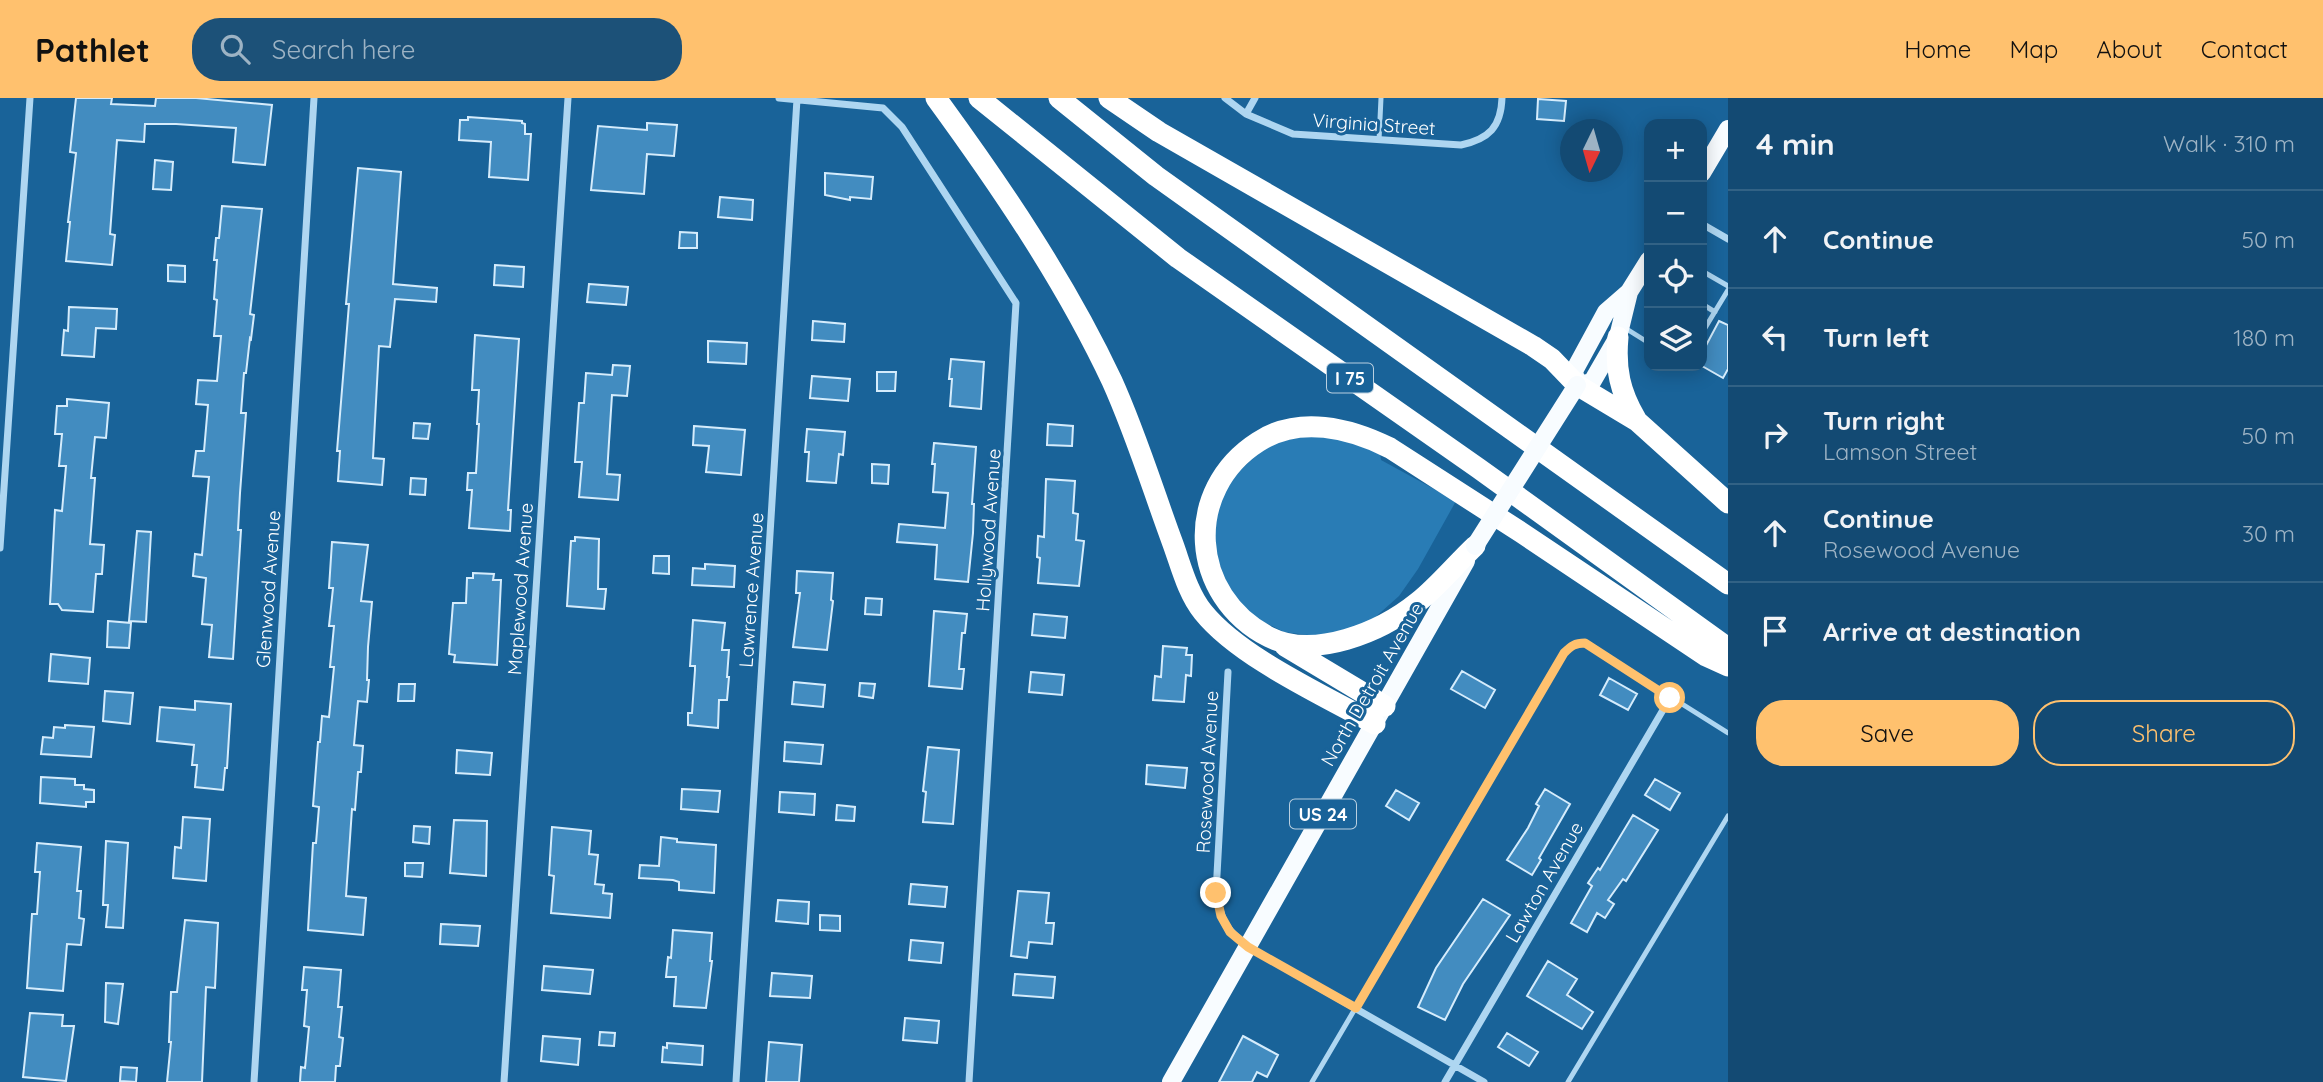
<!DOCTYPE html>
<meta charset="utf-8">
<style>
body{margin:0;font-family:Quicksand,sans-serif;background:#1c5178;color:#f1f3f6}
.controls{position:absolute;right:21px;top:21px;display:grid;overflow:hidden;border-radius:14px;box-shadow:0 4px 18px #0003}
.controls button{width:63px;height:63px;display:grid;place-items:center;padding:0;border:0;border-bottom:2px solid #326285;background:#134a73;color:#f1f3f6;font:35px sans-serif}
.compass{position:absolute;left:1560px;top:21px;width:63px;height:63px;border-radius:50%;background:#134a73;box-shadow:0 4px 18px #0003;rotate:185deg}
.stop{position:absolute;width:21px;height:21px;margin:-16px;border:5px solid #ffc16e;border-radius:50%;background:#fff}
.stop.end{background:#ffc16e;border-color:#fff;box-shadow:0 2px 7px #0008}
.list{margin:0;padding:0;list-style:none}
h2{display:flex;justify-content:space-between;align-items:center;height:91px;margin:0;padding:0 28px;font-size:30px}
h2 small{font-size:23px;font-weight:400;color:#9db3c4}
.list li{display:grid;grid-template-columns:46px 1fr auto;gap:21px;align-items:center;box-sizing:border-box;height:98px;padding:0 28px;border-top:2px solid #326285}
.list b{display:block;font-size:26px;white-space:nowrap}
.list p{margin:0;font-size:23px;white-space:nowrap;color:#9db3c4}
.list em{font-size:23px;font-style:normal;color:#9db3c4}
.actions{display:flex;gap:14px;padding:21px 28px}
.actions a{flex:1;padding:16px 0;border:2px solid #ffc16e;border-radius:28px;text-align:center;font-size:24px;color:#ffc16e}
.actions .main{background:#ffc16e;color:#111}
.icon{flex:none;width:38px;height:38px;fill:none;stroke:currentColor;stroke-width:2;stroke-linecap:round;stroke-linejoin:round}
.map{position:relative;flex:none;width:1728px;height:984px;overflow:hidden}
header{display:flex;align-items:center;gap:42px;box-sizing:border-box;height:98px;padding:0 35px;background:#ffc16e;color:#111}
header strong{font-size:33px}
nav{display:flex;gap:38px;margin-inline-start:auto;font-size:24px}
.search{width:490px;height:63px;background:#1c5178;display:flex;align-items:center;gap:18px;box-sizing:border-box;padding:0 24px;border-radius:28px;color:#9db3c4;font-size:26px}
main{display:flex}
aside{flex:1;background:#134a73}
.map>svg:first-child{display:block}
.green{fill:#297cb5}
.building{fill:#428cc0;stroke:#d5ecfc;stroke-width:2}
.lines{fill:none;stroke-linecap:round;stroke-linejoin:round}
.service{stroke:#aed6f1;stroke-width:5}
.minor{stroke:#aed6f1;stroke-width:7}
.primary{stroke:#f8fcff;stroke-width:18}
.motorway{stroke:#fff;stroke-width:21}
.primary-bridge{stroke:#f8fcff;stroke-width:18}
.route{stroke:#ffc16e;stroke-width:9}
.labels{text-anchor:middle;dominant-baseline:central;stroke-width:6;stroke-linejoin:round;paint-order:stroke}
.shield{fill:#196399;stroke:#bad0e0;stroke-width:2}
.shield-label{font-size:18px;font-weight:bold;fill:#fff}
.street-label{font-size:19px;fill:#fff;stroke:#196399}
</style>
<header>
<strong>Pathlet</strong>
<div class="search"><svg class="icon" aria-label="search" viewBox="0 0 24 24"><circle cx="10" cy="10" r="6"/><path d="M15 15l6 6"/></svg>Search here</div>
<nav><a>Home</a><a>Map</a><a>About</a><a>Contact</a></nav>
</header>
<main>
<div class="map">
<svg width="1728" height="984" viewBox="0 0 1728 984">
<rect width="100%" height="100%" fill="#196399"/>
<path class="green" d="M1321,335L1380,355L1381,362L1456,403L1418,471L1399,498L1371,523L1340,534L1315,538L1284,534L1256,520L1232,498L1213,449V423L1224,387L1269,346Z"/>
<path class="building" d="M76,0H112L111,6L155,8L156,0H196L272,7L265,67L233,64L236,30L176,26H145L144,44L117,42L110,136L115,137L112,167L66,163L70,124H68L76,55L70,54Z
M1538,1L1566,3L1564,23L1537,21Z
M468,19L522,23V25L525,26V36H531L528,82L489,79L491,44L459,42L460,22H468Z
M647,25L677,27L674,58L647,56L644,96L591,92L598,28L647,32Z
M155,62L173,64L171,92L153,91Z
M358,70L401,74L393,186L437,190L436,204L395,201L390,249L379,248L373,360L384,361L382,387L338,383L340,353H337L349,206H346Z
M825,75L873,79L871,101L850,99V102L825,97Z
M720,99L753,102L752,122L718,119Z
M222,108L262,111L250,216L254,217L251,241L250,240L246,275H244L241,315H246L240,395L238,432H241L233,561L209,559L212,527L202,526L206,480L193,478L195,456L202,457L209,379L193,378L196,353H204L208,307L196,306L198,282L217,283L221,238H214L217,202L214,201L217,162H214L216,140H219Z
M680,134L697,135V150H679Z
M168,167L185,168V184L168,183Z
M495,167L524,169L523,189L494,187Z
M589,186L628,189L626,207L587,204Z
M69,209L117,211L116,231L96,230L94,259L62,257L64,232L68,233Z
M813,223L845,226L844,244L812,242Z
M1719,223L1728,227V271L1723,280L1702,268V255Z
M475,237L519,241L508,412H511L510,433L469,430L472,392H467L468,375H476L479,326H477L479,292H472Z
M708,243L747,245L746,266L708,264Z
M951,261L984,264L981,311L950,308L952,281H949Z
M613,267L630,268L627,298L612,297L610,328L607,376L620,377L618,402L579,399L582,364H575L579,305H584L586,275L612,277Z
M877,274H896L895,293H877Z
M812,278L850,281L848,303L810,300Z
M67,301L109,305L106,340L95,339L91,380H95L90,446L104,447L102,476H96L93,514L62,512L58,506H50L55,412L62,413L66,368H59L62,336H55L57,308H67Z
M414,325L430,326L428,341L413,340Z
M1048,326L1073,328L1072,348L1047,347Z
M694,328L745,332L741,377L706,374L709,348L693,347Z
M807,331L845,334L843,357L839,356L836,385L807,383L809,354H805Z
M934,345L976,349L972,406H974L973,435L968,484L935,481L937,447L897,444L899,426L945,430L948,395L933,394L935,366H932Z
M872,366L889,367L888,386L872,385Z
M411,380L426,381L425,397L410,396Z
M1046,381L1075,383L1073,415L1078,416L1076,442L1084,443L1079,488L1038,485L1040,460L1037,459L1038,438L1044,439Z
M137,433L151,434L146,524L129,523Z
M575,439L599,441L598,491H606L604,511L567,508L571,443H575Z
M332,444L368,447L361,503L372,504L368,549L367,582H369L367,604L358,603L354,647L363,648L361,674H358L355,712L352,711L346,798L366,800L363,837L308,832L313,745H316L319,709L313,708L318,644H320L322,618L329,619L334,569H330L334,528H329L333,490H329Z
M654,458H669V476L653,475Z
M705,466L735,468L734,489L692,487L693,470L705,471Z
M797,473L833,475L831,502L833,503L827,552L793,549L800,495H796Z
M473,475L494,476L493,482H501L497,567L454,564L455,557L449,556L453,505H466L467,480H473Z
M866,500L882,501L881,517L865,516Z
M934,513L967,516L965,535H962L959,571H964L962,591L929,588Z
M1034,516L1067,519L1065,540L1032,537Z
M693,522L725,525L722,552H729L727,579H729L727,602H719L718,630L688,627V615H692L695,572V568H690Z
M108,523L131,525L129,550L107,549Z
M1163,548L1187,550L1186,557H1192L1191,578L1186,577L1184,604L1153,602L1155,578L1161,579Z
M51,556L90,560L88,586L49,583Z
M1462,573L1495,592L1485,610L1451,591Z
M1031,574L1064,577L1062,597L1029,594Z
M1609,580L1637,596L1628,612L1600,597Z
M794,584L825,587L823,609L792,606Z
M860,585L875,586L873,600L859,598Z
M399,586H415L414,603H398Z
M105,593L133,595L130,626L103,623Z
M195,603L231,606L227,670H225L223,692L195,689L197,667H192L194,647L157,643L160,609L195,612Z
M65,627L94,629L91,659L41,656L43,639L53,640L54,629L65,630Z
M785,644L823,647L821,666L784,663Z
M928,649L959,652L953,726L923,724L926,694L923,693Z
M457,652L492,655L490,677L456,675Z
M1147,667L1187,670L1185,690L1146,686Z
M41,679L75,681V687H84V691L94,692V704H86V709L40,705Z
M1655,681L1680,695L1670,712L1645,697Z
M682,691L720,693L718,714L681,711Z
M1545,691L1570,706L1539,760L1541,762L1532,777L1507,762L1528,730L1539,708L1536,706Z
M1396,692L1419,705L1409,722L1386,708Z
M780,694L815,696L814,717L779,714Z
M837,707L855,709L854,723L836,722Z
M1633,717L1658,732L1626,783L1623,781L1608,802L1614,806L1605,820L1597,815L1587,834L1571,825L1592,788L1588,785L1598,770L1600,772Z
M183,719L210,721L206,783L173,780L175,749L181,750Z
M454,722L487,723L486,778L450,775Z
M414,728L430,729L429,746L413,744Z
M552,729L591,733L589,756L598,757L595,786L604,787L603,795L612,796L610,820L551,815L554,778L549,777Z
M661,739L677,741V744L716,747L714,795L679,792V784L673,782L639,780L640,767L659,768Z
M106,743L128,745L123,830L106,829L108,807H103Z
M37,745L81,749L77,793H81L79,820L84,821L81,847L67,846L63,893L27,890L32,816H37L40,774H35Z
M405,765H423L422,779L405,778Z
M911,786L947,789L945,809L909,806Z
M1018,793L1049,795L1046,825H1054L1052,846L1029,844L1027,860L1011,858Z
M1483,801L1510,817L1463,886L1445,922L1418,909L1436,870Z
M778,802L809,804L808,826L776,823Z
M820,817L840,818V833L820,832Z
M185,822L218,825L215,890L206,889L202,984H167L171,944H169L171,894H177Z
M441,826L480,828L478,848L440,846Z
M673,832L712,835L710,863H712L706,910L674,908L676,879H666L668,859L671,860Z
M911,842L943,845L941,865L909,862Z
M1548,863L1577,881L1567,897L1593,914L1582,931L1527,898Z
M544,868L593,872L590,896L542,892Z
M304,869L341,872L338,909H342L339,939L343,940L340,968H336L335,984H300L301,969L305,970L309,929L304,928L307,892H302Z
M772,875L812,878L810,900L770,898Z
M1015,876L1055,879L1053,900L1013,897Z
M106,885L123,886L118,926L105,924Z
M30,915L63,917L62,928H74L66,983L23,979Z
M905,920L939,923L937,945L903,942Z
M600,934L615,935L614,948L599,947Z
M1507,935L1538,954L1529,968L1498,949Z
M543,938L580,941L578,967L541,963Z
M1243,938L1278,957L1267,979L1257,974L1252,984H1219Z
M769,944L802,947L799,984H766Z
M667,945L703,948L702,967L662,964L663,949L667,950Z
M121,969L137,970L136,984L120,983Z"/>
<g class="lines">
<path class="service" d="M1379,42L1381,0
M1702,173L1728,188
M1702,206L1715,214
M1625,230L1649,245
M1702,235L1728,192
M1312,984L1564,555C1571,548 1575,545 1585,545L1728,635
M1568,984L1728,718"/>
<path class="minor" d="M779,0L883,10L902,29L1016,205L969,984
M1225,0L1246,16L1293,36L1461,47C1489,41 1501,29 1502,0
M1246,16L1255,0
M1702,126L1728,141
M0,450L30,0
M1228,574L1216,795C1222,824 1225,830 1248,849L1484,984
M254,984L314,0
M504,984L568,0
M736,984L797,1
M1445,984L1670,600"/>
<path class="primary" d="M1702,75L1728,31
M1629,194L1618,239L1592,284L1577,287L1574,273L1606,214L1629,194L1649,162
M1171,984L1466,463"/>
<path class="motorway" d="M936,0C1001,89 1065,183 1112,283C1136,336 1153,392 1173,446C1181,468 1188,496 1203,514C1239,559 1323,597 1375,626
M979,0L1178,160L1478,370L1728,550
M1059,0L1156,78L1728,486
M1109,0L1159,34L1533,248L1552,261L1577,287L1637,323L1728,405
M1618,239C1615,271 1620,294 1636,321
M1475,448C1456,466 1438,488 1418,504C1381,534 1314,562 1269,539C1189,498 1183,392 1258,344C1299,317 1350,330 1390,350L1522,435L1706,558L1728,568
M1285,548L1385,608"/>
<path class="primary-bridge" d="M1475,448L1577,287"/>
</g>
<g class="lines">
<path class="route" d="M1216,795L1221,818L1230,834L1248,849L1356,910L1564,555C1571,548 1575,545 1585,545L1670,600"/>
</g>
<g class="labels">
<g class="shield">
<rect x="1327" y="265.5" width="46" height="29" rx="5"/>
<rect x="1290" y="701.5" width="66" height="29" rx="5"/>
</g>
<g class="shield-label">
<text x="1350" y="280">I 75</text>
<text x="1323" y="716">US 24</text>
</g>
<g class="street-label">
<text transform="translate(1374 26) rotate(4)">Virginia Street</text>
<text transform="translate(988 432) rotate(-86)">Hollywood Avenue</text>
<text transform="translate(268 491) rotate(-86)">Glenwood Avenue</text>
<text transform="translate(520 491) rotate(-86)">Maplewood Avenue</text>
<text transform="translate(751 492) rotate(-86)">Lawrence Avenue</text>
<text transform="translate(1372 586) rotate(-60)">North Detroit Avenue</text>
<text transform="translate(1207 674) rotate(-87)">Rosewood Avenue</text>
<text transform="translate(1544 784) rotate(-60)">Lawton Avenue</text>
</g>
</g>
</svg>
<div class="controls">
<button>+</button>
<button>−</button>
<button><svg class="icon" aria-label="locate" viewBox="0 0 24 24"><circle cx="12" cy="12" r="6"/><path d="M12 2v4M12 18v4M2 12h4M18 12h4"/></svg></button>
<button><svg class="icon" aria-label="layers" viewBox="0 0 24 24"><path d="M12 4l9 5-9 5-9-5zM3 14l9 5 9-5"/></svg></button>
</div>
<svg class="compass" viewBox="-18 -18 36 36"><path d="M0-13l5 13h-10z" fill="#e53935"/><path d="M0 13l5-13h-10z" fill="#9db3c4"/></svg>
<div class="stop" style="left:1670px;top:600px"></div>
<div class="stop end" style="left:1216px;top:795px"></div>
</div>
<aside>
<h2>4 min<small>Walk · 310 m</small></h2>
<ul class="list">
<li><svg class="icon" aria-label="ahead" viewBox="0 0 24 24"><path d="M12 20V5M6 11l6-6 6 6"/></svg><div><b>Continue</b></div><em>50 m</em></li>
<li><svg class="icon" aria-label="left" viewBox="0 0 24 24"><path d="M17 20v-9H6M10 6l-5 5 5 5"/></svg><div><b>Turn left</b></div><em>180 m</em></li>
<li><svg class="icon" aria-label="right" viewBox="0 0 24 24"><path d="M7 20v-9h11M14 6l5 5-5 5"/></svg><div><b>Turn right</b><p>Lamson Street</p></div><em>50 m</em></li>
<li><svg class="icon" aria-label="ahead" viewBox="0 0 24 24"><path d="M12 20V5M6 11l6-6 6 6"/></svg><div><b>Continue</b><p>Rosewood Avenue</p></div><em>30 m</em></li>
<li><svg class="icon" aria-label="arrive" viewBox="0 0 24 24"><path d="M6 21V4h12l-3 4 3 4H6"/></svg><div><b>Arrive at destination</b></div></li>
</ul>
<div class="actions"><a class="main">Save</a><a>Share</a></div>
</aside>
</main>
